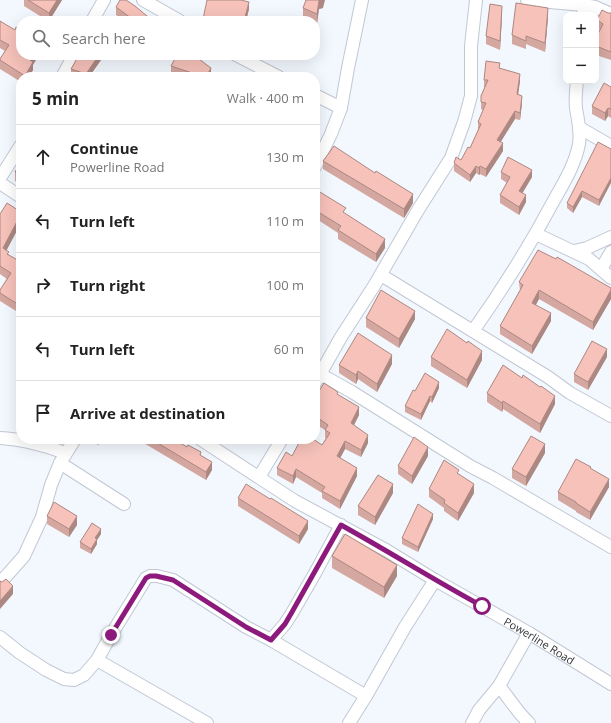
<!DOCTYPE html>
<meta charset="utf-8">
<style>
body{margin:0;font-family:"Open Sans",sans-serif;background:#f2f2f2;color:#222}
.controls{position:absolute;right:12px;top:12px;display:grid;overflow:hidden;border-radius:8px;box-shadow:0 4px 16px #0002}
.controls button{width:36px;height:36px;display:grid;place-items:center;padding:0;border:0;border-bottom:1px solid #e0e0e0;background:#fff;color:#222;font:20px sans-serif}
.stop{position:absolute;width:12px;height:12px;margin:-9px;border:3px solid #8c1a7c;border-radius:50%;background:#fff}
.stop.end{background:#8c1a7c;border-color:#fff;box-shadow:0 1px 4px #0008}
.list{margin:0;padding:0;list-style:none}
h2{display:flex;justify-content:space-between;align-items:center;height:52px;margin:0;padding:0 16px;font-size:17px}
h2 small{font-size:13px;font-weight:400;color:#767676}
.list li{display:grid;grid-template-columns:26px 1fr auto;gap:12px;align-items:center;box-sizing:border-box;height:64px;padding:0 16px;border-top:1px solid #e0e0e0}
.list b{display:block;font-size:15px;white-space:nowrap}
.list p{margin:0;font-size:13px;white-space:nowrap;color:#767676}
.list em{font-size:13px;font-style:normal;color:#767676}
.icon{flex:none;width:22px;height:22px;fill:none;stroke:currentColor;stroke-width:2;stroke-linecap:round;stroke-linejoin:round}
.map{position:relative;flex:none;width:611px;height:723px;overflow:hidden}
.search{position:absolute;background:#fff;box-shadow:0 4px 16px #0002;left:16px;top:16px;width:304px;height:44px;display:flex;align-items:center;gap:10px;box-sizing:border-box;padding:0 14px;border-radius:16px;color:#767676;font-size:15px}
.panel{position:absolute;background:#fff;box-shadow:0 4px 16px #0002;left:16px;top:72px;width:304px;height:372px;border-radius:16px}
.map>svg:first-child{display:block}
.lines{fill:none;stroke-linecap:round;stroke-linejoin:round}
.minor-casing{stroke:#c1c8d3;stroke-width:14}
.minor{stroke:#fff;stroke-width:12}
.wall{fill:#d4a7a0}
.shaded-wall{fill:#ac8882}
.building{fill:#f6c2ba;stroke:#ac8882}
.route{stroke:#8c1a7c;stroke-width:5}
.labels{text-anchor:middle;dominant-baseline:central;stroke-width:4;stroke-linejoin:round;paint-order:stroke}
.street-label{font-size:11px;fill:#2e3035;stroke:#fff}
</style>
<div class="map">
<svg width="611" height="723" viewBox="0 0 611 723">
<rect width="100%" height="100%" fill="#f3f7fe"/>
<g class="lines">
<g class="minor-casing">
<g id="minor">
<path d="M143,0L180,21"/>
<path d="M527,0L584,5L583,15"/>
<path d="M584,0V5L595,7L611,14"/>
<path d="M92,21L104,0"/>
<path d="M236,55L279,77"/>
<path d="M62,77L74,55"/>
<path d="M315,95L341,108"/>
<path d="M580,128L611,146"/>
<path d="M315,167L331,134L341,108L348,68L362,0"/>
<path d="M0,178L21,145"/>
<path d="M0,183L21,197"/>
<path d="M536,234L589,259L611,278"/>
<path d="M574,251L587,248L611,237"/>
<path d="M601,269L611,252"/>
<path d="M381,275L548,377L570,393L611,416"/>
<path d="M473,331C502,290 529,247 553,202C563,184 575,165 579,144C581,132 578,121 576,108C575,99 576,90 577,81"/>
<path d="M320,374L352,392L470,466L493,478L611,547"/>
<path d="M315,383L341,337L374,286L418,210L451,158L464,122L471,96V46L476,0"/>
<path d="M0,438C23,439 44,445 65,453"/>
<path id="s1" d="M200,439L295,501L386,550L435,580L529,633L611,684"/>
<path d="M60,463L124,504"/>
<path d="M259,477L282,439"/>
<path d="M0,583L24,556L42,517L51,485L60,463L75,439"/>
<path d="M0,637L20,653L46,670L64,679L74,680L84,675L97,660L111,635L146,578L150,576H157L173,580L246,627L271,640L366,696"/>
<path d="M271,640L285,624L292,613L314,575L341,525"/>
<path d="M97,660L207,723"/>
<path d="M499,686C509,698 517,712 529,723"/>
<path d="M349,723L366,696L405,627L435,580"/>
<path d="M472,723L479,710L499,686L529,633"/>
</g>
</g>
<use href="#minor" class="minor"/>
</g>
<path class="wall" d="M24,0H62L49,21H48L24,6Z
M116,7L153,21H125L116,15Z
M303,8H323L319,9L317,23L315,22V21H313L303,16Z
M249,9L246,21H203V19Z
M608,13H611V60L596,55V38L600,30L597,28V20Z
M502,15L500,50L486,44V36Z
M548,17L545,52L526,44V49L512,44V35Z
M0,21L33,65V70L29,77H21V82L0,69V59L5,51L0,48Z
M101,55V60L89,77H71V69Z
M135,55H143L141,59Z
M200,55L199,58L211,75L210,77H182L171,73V66Z
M500,68L520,81L518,95L522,103L520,120L515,119L500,142L503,151L486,177L480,174L479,175L476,173L470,182L454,171V163L461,160L470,148L478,130V122L483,110L481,109V96L485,87H484V80Z
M611,87V118L608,116L605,121L592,114V106Z
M611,149L599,206L582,197L573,213L567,208V203Z
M21,161V184L15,181V172Z
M323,161L413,203L404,218L323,169Z
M501,172L532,177L522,193L526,202L519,215L500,203V195L507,183L501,179Z
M315,189L385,248L376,262L338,239V233L315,218Z
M0,214L21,223L6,251L9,255L21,262L16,311L0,301V290L7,279L0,274Z
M519,282L611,288V299L593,330L539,299L536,305L551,321L532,354L500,334V326L520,291Z
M366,318L415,319L399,348L366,327Z
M431,357L482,360L467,388L431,366Z
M607,357L588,390L574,382V374Z
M392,364L377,392L358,379L356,384L339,373V365Z
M439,388L432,403L430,401L421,420L405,412V406L415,391Z
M487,393L555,404L540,433L503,409L502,412L487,402Z
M338,395L359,415L354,425L368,443L361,457L345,449L340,458L357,476L340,509L322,498V493L296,477L293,484L277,475V468L292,456L322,445L326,438H325V430L315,424V398Z
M90,439H102L98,445Z
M137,439H173L201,456L212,470L206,480Z
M545,453L526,486L512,478V469Z
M428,456L412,484L398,474V466Z
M591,469L609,487L590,520L576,512V511L558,500V492Z
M459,474L474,493L458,521L444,511V508L429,497V489Z
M393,493L375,525L358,515V506Z
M238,498L308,529L299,544L238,506Z
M47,516L77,525L69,537L47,524Z
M433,519L418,552L402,544V538Z
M101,534L97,540V544L91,554L80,548V542Z
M332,556L397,576L384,598L332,568Z"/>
<path class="shaded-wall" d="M57,0H62L49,21V13Z
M319,0H325L323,8L319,9L317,23V14Z
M249,2V9L246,21H244Z
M502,6V15L500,50V41Z
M548,8V17L545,52V43Z
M34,55H39L33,65V70L29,77H25L30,60Z
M99,55H101V60L89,77H86V74Z
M196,55H200V56L195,63V56Z
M211,68V75L210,77H206Z
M520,74V81L517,102V94Z
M522,96V103L520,120V113Z
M608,108V116L605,121V113Z
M515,111V119L497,148V140Z
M503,143V151L486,177V169Z
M476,166V173L470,182V175Z
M480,166V174L479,175V168Z
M532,170V177L519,199V191Z
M611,178V183L599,206V200Z
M582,191V197L573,213V207Z
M413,194V203L404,218V209Z
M526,195V202L519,215V207Z
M21,214V223L3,257V248Z
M385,239V248L376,262V254Z
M539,290V299L532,311V303Z
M611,290V299L593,330V322Z
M21,293V301L16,311V303Z
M415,311V319L399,348V339Z
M551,313V321L532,354V346Z
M607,349V357L588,390V382Z
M482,351V360L467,388V380Z
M392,355V364L377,392V384Z
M358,371V379L356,384V375Z
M439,382V388L432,403V397Z
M430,396V401L421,420V414Z
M555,396V404L540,433V424Z
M503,401V409L502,412V403Z
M359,407V415L351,431V423Z
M368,435V443L361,457V450Z
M98,439H102L98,445Z
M345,441V449L337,464V456Z
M545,444V453L526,486V477Z
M428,447V456L412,484V476Z
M212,462V470L206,480V472Z
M357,468V476L340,509V501Z
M296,469V477L293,484V476Z
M609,479V487L590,520V512Z
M393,484V493L375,525V517Z
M474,484V493L458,521V513Z
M433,514V519L418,552V547Z
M77,516V525L69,537V529Z
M308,521V529L299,544V536Z
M101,529V534L97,540V544L91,554V549L95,538Z
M397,565V576L384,598V587Z
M13,586V594L0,609V601Z"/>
<path class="building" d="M28,0H57L49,13Z
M120,0H126L135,6L153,21H135L116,7Z
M207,0H241L249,2L244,21H213L203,19Z
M306,0H320H319L317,14L303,8Z
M516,3L548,8L545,43L526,36V41L512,35Z
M490,4L502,6L500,41L486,36Z
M602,10L608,13H611V52L596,46V38L603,24L597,20Z
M0,21L15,30L16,27L21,30V55H34L30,60L33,62L25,76L0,60V59L9,45L0,40Z
M79,55H99L86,74L71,69Z
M177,55H196L195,56L211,68L206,77H190L192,73L171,66Z
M486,61L500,63L499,68L520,74L517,94L522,96L520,113L515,111L497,140L503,143L486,169L480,166L479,168L476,166L470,175L454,163L456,157L461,160L468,147L470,148L481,124L478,122L486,103L481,102V96L488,80H484Z
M604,83L611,87V109L608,108L605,113L592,106Z
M598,142L611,149V178L599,200L582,191L573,207L567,203Z
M334,146L375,173L376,171L413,194L404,209L323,161Z
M508,157L532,170L519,191L526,195L519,207L500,195L510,177L501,172Z
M21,161V176L15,172Z
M315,189L346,208L343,212L385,239L376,254L338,230L341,226L315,210Z
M7,203L21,212V214L3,248L9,252L7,254L21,262V293L16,303L0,293V290L11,273L0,266V214Z
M538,250L556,259L557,257L611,288V290L593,322L539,290L532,303L551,313L532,346L500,326L523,285L519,282Z
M381,290L415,311L399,339L366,318Z
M447,329L467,343L468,341L482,351L467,380L431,357Z
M358,333L392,355L377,384L358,371L356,375L339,365Z
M592,341L607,349L588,382L574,374Z
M503,365L522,378L523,375L540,387L541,386L555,396L540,424L503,401L502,403L487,393Z
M425,373L439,382L432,397L430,396L421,414L405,406L413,390L415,391Z
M324,383L338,392L337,394L359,407L351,423L368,435L361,450L345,441L337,456L357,468L340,501L322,491L325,487L296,469L293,476L277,468L286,452L292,456L301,439H313L322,445L330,433L325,430L328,425L315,416V398Z
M531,436L545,444L526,477L512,469Z
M414,437L428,447L412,476L398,466Z
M151,439H173L187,447L188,445L201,452L200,455L212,462L206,472Z
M576,459L591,467L590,468L609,479L590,512L576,503V502L558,492Z
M444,460L459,470L457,473L474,484L458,513L444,503L445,500L429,489Z
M378,475L393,484L375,517L358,506Z
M246,484L270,499L271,498L308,521L299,536L238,498Z
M54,502L77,516L69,529L47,516Z
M418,504L433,514L418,547L402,538Z
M92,523L101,529L95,538L97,539L91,549L80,542Z
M345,534L397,565L384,587L332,556Z
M6,579L13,586L0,601V581L2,582Z"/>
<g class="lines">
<path class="route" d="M111,635L146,578L150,576H156L173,580L246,627L271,640L285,624L292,612L341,525C388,551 434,580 482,606"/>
</g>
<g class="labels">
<g class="street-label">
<text stroke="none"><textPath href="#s1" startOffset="395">Powerline Road</textPath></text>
</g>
</g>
</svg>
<div class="controls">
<button>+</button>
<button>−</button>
</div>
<div class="stop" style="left:482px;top:606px"></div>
<div class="stop end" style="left:111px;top:635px"></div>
<div class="search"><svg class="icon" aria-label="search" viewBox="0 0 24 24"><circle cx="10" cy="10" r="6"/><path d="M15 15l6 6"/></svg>Search here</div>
<section class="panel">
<h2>5 min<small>Walk · 400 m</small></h2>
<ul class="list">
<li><svg class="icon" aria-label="ahead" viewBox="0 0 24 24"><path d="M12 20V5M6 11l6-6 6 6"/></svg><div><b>Continue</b><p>Powerline Road</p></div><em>130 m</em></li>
<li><svg class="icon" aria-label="left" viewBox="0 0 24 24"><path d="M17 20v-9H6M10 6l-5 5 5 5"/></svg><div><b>Turn left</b></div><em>110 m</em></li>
<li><svg class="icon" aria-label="right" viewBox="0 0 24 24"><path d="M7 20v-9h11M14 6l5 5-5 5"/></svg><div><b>Turn right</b></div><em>100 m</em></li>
<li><svg class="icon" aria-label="left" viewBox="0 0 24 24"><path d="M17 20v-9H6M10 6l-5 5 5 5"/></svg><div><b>Turn left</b></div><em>60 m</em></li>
<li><svg class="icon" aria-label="arrive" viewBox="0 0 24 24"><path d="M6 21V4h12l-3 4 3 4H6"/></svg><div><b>Arrive at destination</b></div></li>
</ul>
</section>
</div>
